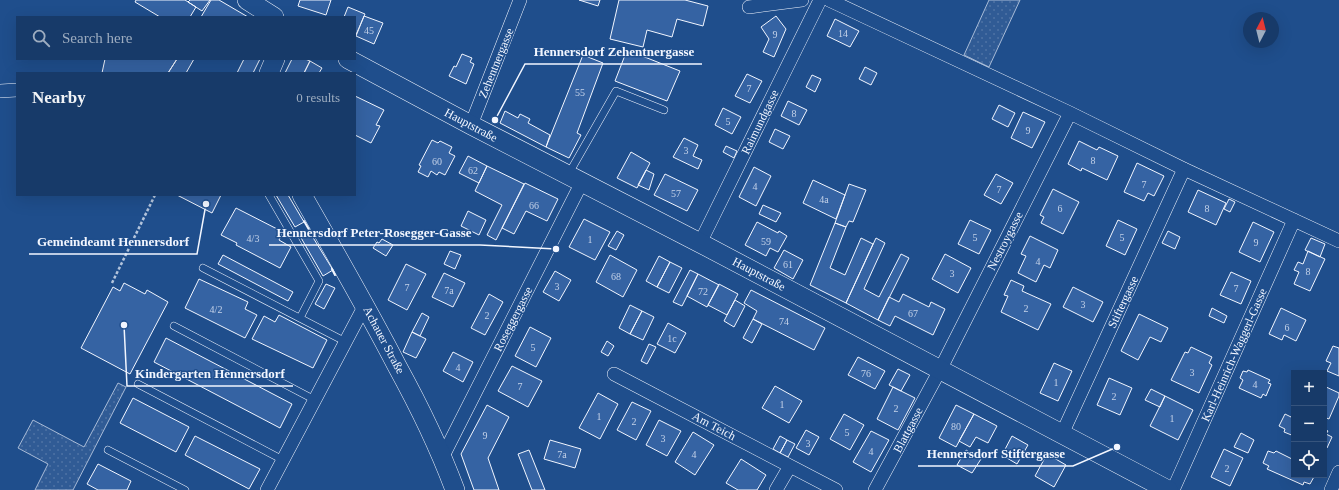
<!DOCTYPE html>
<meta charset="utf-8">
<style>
body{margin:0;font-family:"Times New Roman",serif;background:#244571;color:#f1f3f6}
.controls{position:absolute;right:12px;bottom:12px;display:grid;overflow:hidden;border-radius:0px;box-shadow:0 4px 16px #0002}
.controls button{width:36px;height:36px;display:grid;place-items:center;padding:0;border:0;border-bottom:1px solid #36547d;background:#173a69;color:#f1f3f6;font:20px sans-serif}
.compass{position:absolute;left:1243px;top:12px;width:36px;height:36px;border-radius:50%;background:#173a69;box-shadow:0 4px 16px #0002;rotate:7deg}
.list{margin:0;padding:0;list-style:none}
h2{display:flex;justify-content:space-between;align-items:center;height:52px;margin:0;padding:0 16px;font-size:17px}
h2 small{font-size:13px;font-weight:400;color:#9eadc0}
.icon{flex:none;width:22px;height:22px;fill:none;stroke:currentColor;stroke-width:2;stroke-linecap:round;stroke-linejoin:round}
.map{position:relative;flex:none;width:1339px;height:490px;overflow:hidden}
.search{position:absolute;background:#173a69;box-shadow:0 4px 16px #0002;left:16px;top:16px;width:340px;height:44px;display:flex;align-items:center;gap:10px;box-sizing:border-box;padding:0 14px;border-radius:0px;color:#9eadc0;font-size:15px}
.panel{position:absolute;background:#173a69;box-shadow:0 4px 16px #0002;left:16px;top:72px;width:340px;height:124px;border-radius:0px}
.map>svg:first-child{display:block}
.grass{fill:url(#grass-dots);stroke:#a8bbd7}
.building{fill:#3563a3;stroke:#f2f6ff}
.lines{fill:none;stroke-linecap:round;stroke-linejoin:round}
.lane-casing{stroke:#f2f6ff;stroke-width:8}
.street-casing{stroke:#f2f6ff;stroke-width:14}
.secondary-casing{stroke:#f2f6ff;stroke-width:20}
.path{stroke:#b3c4dc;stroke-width:2.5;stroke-dasharray:3 2;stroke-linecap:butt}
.lane{stroke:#1f4e8c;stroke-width:7}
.street{stroke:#1f4e8c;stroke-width:13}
.secondary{stroke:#1f4e8c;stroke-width:19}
.wall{stroke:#f2f6ff;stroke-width:2}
.labels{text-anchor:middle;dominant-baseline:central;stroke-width:3;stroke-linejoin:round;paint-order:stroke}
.number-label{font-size:10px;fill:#c3d1e8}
.street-label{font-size:12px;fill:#f2f6ff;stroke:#1f4e8c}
.leader{fill:none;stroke:#f2f6ff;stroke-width:1.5}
.callout-dot{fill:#f2f6ff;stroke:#1f4e8c;stroke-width:1.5}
.callout-label{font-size:13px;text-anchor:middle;font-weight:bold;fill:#f2f6ff;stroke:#1f4e8c;stroke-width:3;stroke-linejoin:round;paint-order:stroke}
</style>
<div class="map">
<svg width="1339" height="490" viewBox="0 0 1339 490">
<defs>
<pattern id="grass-dots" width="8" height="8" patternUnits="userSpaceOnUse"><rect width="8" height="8" fill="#305b95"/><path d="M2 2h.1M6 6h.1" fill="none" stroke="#4e73a5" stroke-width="1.8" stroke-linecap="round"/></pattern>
</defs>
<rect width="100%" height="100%" fill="#1f4e8c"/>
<path class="grass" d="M989,0H1020L989,67L964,55Z
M118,383L126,387L73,490H35L48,464L18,448L33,420L84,447Z"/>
<path class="building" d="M136,0H185L196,7L190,17H160L135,2Z
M190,0H210L202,11L188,2Z
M211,0H219L248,17H201Z
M300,0H331L326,15L298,6Z
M579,0H600L598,6Z
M619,0H685L708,6L703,26L677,19L672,37L647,30L643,47L610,39Z
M348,7L365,14L355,37V17H344Z
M364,16L383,23L374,44L356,36Z
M776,16L786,29L774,57L763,52L769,39L761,27Z
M835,19L859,31L850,47L827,36Z
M627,50L680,71L667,101L615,81Z
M462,54L472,58L470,62L474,64L466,84L449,76L454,66L456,67Z
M583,55L603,63L577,133L581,135L569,158L546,147Z
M105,59H177L168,73H102Z
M177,59H194L186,73H168Z
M244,59H260L253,73H237Z
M292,59H305L310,61L304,73H285Z
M310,61L322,68L319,73H304Z
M865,67L877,73L871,85L859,79Z
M747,74L762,81L750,103L735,96Z
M812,75L821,79L815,92L806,87Z
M355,96L384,110L376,125L380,126L371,143L355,135Z
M788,101L807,110L799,125L781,116Z
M999,105L1015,113L1008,127L992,119Z
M723,108L741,117L732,134L715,125Z
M505,111L518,118L520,114L530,119L528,123L550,135L546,147L500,123Z
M1023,112L1045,122L1032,148L1011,138Z
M775,129L790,136L783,149L769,142Z
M684,138L698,145L693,156L702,160L698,169L673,157Z
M432,140L438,143L440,141L452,147L449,153L455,156L445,175L439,172L437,175L431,171L428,177L418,172L421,166L419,165Z
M1079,141L1097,150L1099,147L1118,156L1107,180L1082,168L1081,171L1068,164Z
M726,146L737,151L734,158L723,152Z
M631,152L650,163L637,188L617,178Z
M468,156L487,166L479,183L459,173Z
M1137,163L1164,176L1154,196L1148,193L1144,201L1124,192Z
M487,166L524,184L496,240L487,235L502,205L475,191Z
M754,167L771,176L756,206L739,197Z
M646,170L654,174L649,190L638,185Z
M665,174L698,190L687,211L654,195Z
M996,174L1013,183L1001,204L984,195Z
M813,180L845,195L836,219L803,203Z
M525,183L558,199L547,221L526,211L514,234L502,228Z
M849,184L866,190L853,222L849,221L846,227L835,223Z
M1053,189L1079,202L1063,234L1041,223L1044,217L1040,215Z
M1198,190L1226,203L1216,225L1188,212Z
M177,195H221L212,213Z
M276,195H288L304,222L295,227Z
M1229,199L1235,202L1230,212L1224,209Z
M763,205L781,213L776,222L759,214Z
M236,208L283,232L279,240L291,247L280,268L236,245L237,243L221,235Z
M468,211L486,220L479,235L461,226Z
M584,219L610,232L595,260L569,247Z
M970,220L991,230L979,254L958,244Z
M1118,220L1137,229L1125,255L1106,246Z
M757,222L778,233L779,231L787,236L778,252L770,248L766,256L745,245Z
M1253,222L1274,232L1260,262L1239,252Z
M835,223L846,227L830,268L845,275L861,238L873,244L846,303L810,285Z
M309,231L333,270L323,276L300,236Z
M617,231L624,235L616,250L608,246Z
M1168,231L1180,237L1175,249L1162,243Z
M1030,236L1058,250L1050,268L1044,265L1036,282L1018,273L1026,256L1021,254Z
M876,238L885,243L864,289L879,297L901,254L909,258L878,320L846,303Z
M1311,238L1325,244L1320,257L1305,250Z
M382,239L393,245L386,256L373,248L377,242L379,243Z
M784,250L803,260L793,279L774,268Z
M450,251L461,255L455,269L444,264Z
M1308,251L1325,259L1310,291L1294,284L1299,272L1294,270L1298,262L1303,264Z
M945,254L971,268L958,293L932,279Z
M223,255L293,292L288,301L218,264Z
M610,255L637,270L623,297L596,282Z
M659,256L670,262L657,287L646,281Z
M670,262L682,268L669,293L657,287Z
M406,264L426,274L407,310L388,300Z
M690,270L698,274L682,306L673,302Z
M555,271L571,280L559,301L543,292Z
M1231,272L1251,281L1241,304L1220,295Z
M444,273L465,283L453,307L432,297Z
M698,274L719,285L707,307L687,296Z
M199,279L248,302L245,309L257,315L245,338L185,308Z
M1011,280L1024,286L1022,291L1051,304L1038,330L1001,312L1008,296L1004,295Z
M124,283L145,294L147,290L168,302L130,374L81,348L113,287L120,291Z
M326,284L335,288L324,309L315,304Z
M719,284L738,294L727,315L708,305Z
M1073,287L1103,302L1093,322L1063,307Z
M751,290L825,328L814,350L753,319L757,311L744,303Z
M489,294L503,302L485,335L471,328Z
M903,294L929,307L931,302L945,309L933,335L895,316L890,326L878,320L889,297L899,302Z
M735,300L745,306L734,327L724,321Z
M630,305L642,311L630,334L619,328Z
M1212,308L1227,316L1224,323L1209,316Z
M1281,308L1306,320L1296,341L1284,335L1282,340L1269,334Z
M642,311L654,317L643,340L630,334Z
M422,313L429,317L420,336L412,332Z
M1139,314L1168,328L1161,342L1150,337L1138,360L1121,351Z
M279,315L327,340L313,368L252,339L264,316L275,322Z
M753,319L762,324L752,343L743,338Z
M668,323L686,333L675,353L657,344Z
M530,327L551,338L536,367L515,356Z
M412,332L426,339L416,358L403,352Z
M166,338L292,404L280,428L154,362Z
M607,341L614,346L608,356L601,352Z
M649,344L656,347L647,364L641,361Z
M1333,346L1339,348V376L1327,371L1331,363L1326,361Z
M1191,347L1212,357L1209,363L1212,365L1199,393L1171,380L1185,352L1188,353Z
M453,352L473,362L463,382L443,371Z
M858,357L885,371L875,389L848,375Z
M1054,363L1072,371L1058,401L1040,393Z
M512,366L542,381L528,407L498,391Z
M898,369L910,375L901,391L889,385Z
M1248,370L1270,380L1268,383L1271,384L1266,396L1263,394L1261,398L1239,388L1243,380L1240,378L1243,371L1247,372Z
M1109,378L1132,388L1120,415L1097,405Z
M775,386L802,401L789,423L762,408Z
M1324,386L1339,393V396L1329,419L1324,417Z
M893,387L915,398L898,430L877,419Z
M1151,389L1165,396L1160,407L1145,400Z
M598,393L618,404L600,439L579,428Z
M1165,396L1193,410L1178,440L1150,426Z
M133,398L189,427L176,452L120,423Z
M632,402L651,411L636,440L617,430Z
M487,405L509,417L488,458L499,490H474L461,454Z
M956,405L974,414L956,447L939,438Z
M844,414L864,425L850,450L830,439Z
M974,414L997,426L988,443L976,437L970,447L959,441Z
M1285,414L1291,417L1292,414L1294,415V436L1284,432L1285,429L1279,426Z
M659,420L681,431L667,456L646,445Z
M1324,429L1328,431L1326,434L1332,437L1327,448L1324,446Z
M806,430L819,437L809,455L796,448Z
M871,431L889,440L871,472L853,462Z
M693,432L714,445L695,475L675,462Z
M1241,433L1254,440L1248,453L1234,447Z
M195,436L260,469L249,489L185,455Z
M780,436L787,440L780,453L773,449Z
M1012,436L1028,445L1017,464L1002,455Z
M550,440L581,449L575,468L544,459Z
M787,440L795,444L788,457L780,453Z
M1224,449L1243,458L1230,486L1211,477Z
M529,450L545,490H532L518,454Z
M966,450L981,459L972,473L957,465Z
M1268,451L1274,453L1276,451L1294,460V475H1315L1310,484L1304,482L1303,485L1267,469L1269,466L1263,463Z
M1047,454L1066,465L1054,487L1035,476Z
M741,459L766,475L757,490H738L726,483Z
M98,464L131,481L127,490H98L87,484Z"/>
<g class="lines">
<g class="lane-casing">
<path id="lane" d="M568,175L616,91L664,110
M269,195L319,281L300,318
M203,268L346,342
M174,326L315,400
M138,384L283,460
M108,450L185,490"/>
</g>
<g class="street-casing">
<path id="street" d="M829,0L1070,113L1184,169L1339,241
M749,7L802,0
M0,91L17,90
M471,125L520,0
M700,243L820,0
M614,374L836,490
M1062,434L1184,169
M443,456L582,182
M267,490L365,305
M776,490L790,466
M875,490L940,370L1070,113
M1173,490L1294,220
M1331,490L1339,472"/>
</g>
<g class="secondary-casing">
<path id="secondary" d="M247,0L274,17
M348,59L471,125L700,243L1168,490
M269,73L275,59
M302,195C334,251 367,308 397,366C419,406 439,447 455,490"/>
</g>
<path class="path" d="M112,283L155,195"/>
<use href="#lane" class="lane"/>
<use href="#street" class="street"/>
<use href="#secondary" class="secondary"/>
<path class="wall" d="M304,221L311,233
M332,269L335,275"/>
</g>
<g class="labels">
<g class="number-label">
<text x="369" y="30">45</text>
<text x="843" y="33">14</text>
<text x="775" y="34">9</text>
<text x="749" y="88">7</text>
<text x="580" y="92">55</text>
<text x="794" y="113">8</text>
<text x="728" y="121">5</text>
<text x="1028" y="130">9</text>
<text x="686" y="150">3</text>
<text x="1093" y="160">8</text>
<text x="437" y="161">60</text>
<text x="473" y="170">62</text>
<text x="1144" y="184">7</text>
<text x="755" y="186">4</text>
<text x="999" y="189">7</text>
<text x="676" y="193">57</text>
<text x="824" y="199">4a</text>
<text x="534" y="205">66</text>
<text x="1060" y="208">6</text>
<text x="1207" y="208">8</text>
<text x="975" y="237">5</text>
<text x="1122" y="237">5</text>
<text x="253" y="238">4/3</text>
<text x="590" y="239">1</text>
<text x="766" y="241">59</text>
<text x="1256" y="242">9</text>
<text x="1038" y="261">4</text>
<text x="788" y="264">61</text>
<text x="1308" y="271">8</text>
<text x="952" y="273">3</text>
<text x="616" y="276">68</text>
<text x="557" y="286">3</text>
<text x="407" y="287">7</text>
<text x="1236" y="288">7</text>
<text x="449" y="290">7a</text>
<text x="703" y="291">72</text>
<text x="1083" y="304">3</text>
<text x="1026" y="308">2</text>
<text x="216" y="309">4/2</text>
<text x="913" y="313">67</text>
<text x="487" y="315">2</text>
<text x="784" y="321">74</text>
<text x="1287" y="327">6</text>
<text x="672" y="338">1c</text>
<text x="533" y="347">5</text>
<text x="458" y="367">4</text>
<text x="1192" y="372">3</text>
<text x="866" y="373">76</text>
<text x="1056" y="382">1</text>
<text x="1255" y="384">4</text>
<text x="520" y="386">7</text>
<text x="1114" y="396">2</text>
<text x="782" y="404">1</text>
<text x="896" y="408">2</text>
<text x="599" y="416">1</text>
<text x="1172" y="418">1</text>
<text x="634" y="421">2</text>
<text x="956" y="426">80</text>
<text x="847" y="432">5</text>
<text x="485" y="435">9</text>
<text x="663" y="438">3</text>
<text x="808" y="443">3</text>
<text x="871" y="451">4</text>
<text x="562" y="454">7a</text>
<text x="694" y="454">4</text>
<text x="1227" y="468">2</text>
</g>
<g class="street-label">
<text transform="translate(496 63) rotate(-68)">Zehentnergasse</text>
<text transform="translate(760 122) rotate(-64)">Raimundgasse</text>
<text transform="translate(471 125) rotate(28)">Hauptstraße</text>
<text transform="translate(1005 241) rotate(-63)">Nestroygasse</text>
<text transform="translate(759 274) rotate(28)">Hauptstraße</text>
<text transform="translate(1123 302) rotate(-65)">Stiftergasse</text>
<text transform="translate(513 319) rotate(-63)">Roseggergasse</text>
<text transform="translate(384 340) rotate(62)">Achauer Straße</text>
<text transform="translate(1234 355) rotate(-66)">Karl-Heinrich-Waggerl-Gasse</text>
<text transform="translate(714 426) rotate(28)">Am Teich</text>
<text transform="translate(908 430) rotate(-62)">Blattgasse</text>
</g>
</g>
<path class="leader" d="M495 120L525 64H702M556 249L480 245H269M206 204L197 254H29M124 325L127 386H293M1117 447L1073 466H918"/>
<g class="callout-dot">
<circle cx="495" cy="120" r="4"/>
<circle cx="556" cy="249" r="4"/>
<circle cx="206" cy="204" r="4"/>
<circle cx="124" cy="325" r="4"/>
<circle cx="1117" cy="447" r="4"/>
</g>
<g class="callout-label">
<text x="614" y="56">Hennersdorf Zehentnergasse</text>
<text x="374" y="237">Hennersdorf Peter-Rosegger-Gasse</text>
<text x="113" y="246">Gemeindeamt Hennersdorf</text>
<text x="210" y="378">Kindergarten Hennersdorf</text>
<text x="996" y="458">Hennersdorf Stiftergasse</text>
</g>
</svg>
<div class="controls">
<button>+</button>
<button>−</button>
<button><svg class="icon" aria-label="locate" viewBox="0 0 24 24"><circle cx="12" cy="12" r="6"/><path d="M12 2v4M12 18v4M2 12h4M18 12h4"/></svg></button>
</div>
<svg class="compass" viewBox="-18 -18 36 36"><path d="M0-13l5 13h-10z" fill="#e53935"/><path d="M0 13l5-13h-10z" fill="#9eadc0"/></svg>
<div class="search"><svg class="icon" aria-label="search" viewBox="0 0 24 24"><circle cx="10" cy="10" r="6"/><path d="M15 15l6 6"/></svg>Search here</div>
<section class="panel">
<h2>Nearby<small>0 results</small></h2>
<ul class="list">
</ul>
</section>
</div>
